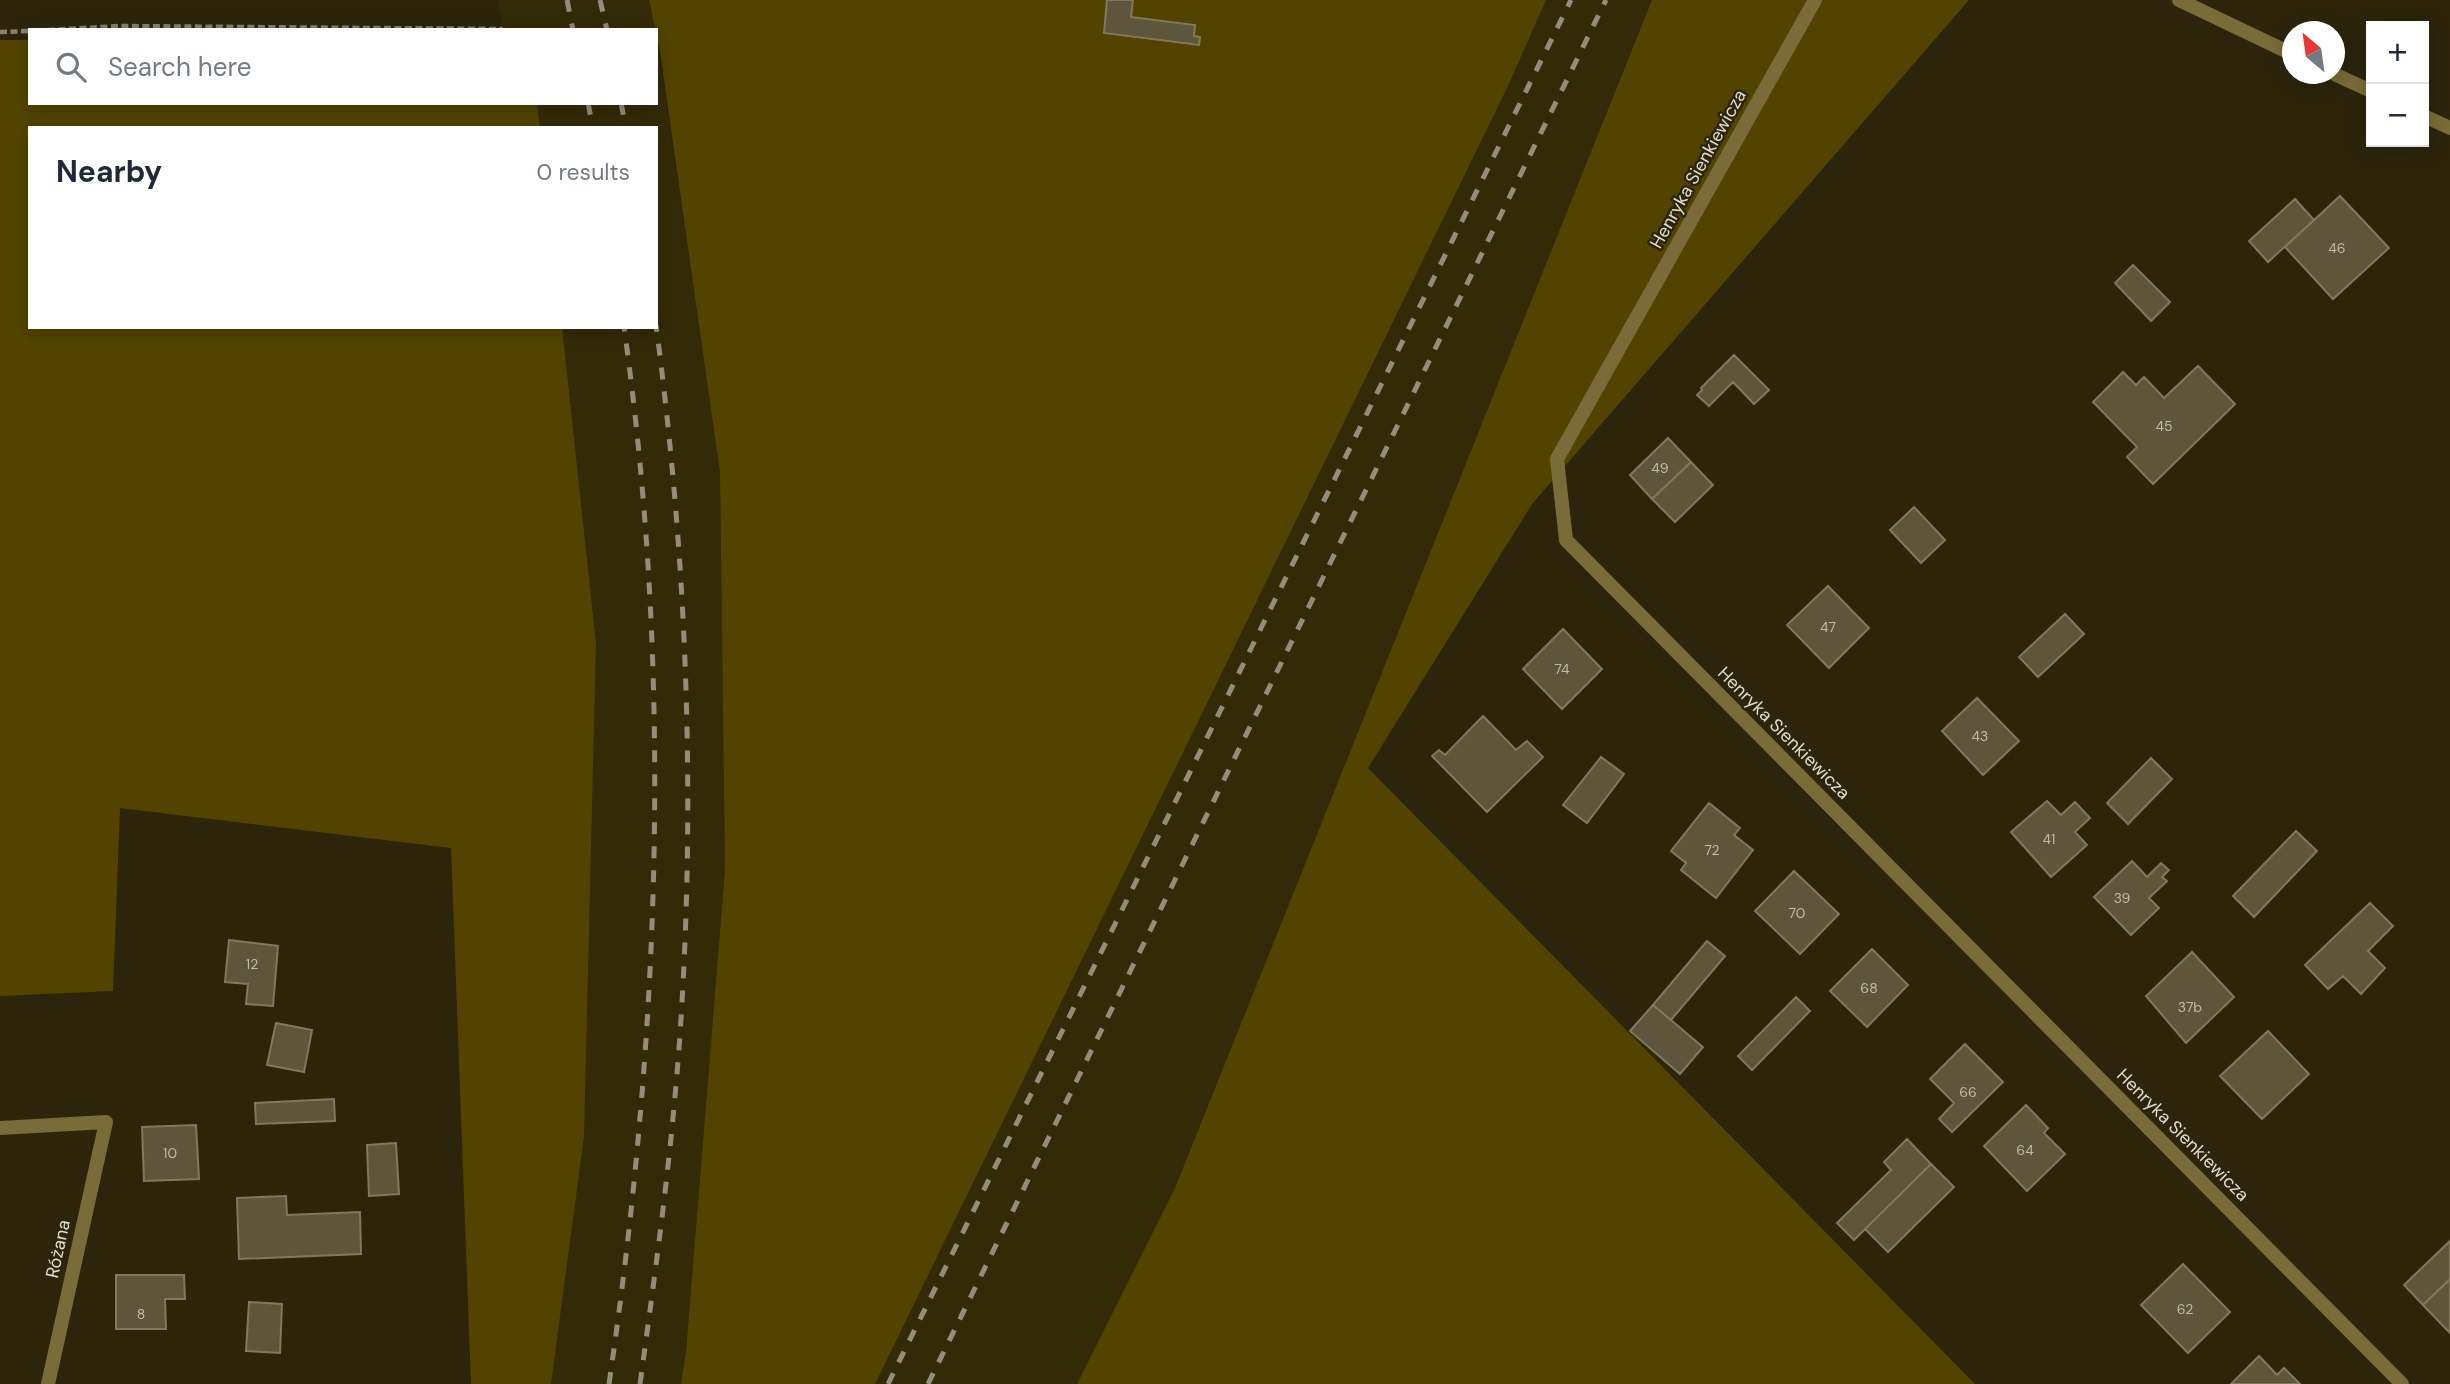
<!DOCTYPE html>
<meta charset="utf-8">
<style>
body{margin:0;font-family:"DM Sans",sans-serif;background:#f2f2f3;color:#1f2937}
.controls{position:absolute;right:21px;top:21px;display:grid;overflow:hidden;border-radius:0px;box-shadow:0 4px 18px #0003}
.controls button{width:63px;height:63px;display:grid;place-items:center;padding:0;border:0;border-bottom:2px solid #e0e1e3;background:#fff;color:#1f2937;font:35px sans-serif}
.compass{position:absolute;left:2282px;top:21px;width:63px;height:63px;border-radius:50%;background:#fff;box-shadow:0 4px 18px #0003;rotate:331deg}
.list{margin:0;padding:0;list-style:none}
h2{display:flex;justify-content:space-between;align-items:center;height:91px;margin:0;padding:0 28px;font-size:30px}
h2 small{font-size:23px;font-weight:400;color:#747a83}
.icon{flex:none;width:38px;height:38px;fill:none;stroke:currentColor;stroke-width:2;stroke-linecap:round;stroke-linejoin:round}
.map{position:relative;flex:none;width:2450px;height:1384px;overflow:hidden}
.search{position:absolute;background:#fff;box-shadow:0 4px 18px #0003;left:28px;top:28px;width:630px;height:77px;display:flex;align-items:center;gap:18px;box-sizing:border-box;padding:0 24px;border-radius:0px;color:#747a83;font-size:26px}
.panel{position:absolute;background:#fff;box-shadow:0 4px 18px #0003;left:28px;top:126px;width:630px;height:203px;border-radius:0px}
.map>svg:first-child{display:block}
.built{fill:#332b08}
.green{fill:#524400}
.building{fill:#5d563c;stroke:#81795e;stroke-width:2}
.lines{fill:none;stroke-linecap:round;stroke-linejoin:round}
.path{stroke:#88836f;stroke-width:4.5;stroke-dasharray:7 3.5;stroke-linecap:butt}
.minor{stroke:#796c39;stroke-width:14}
.rail{stroke:#928e7a;stroke-width:5;stroke-dasharray:12 12;stroke-linecap:butt}
.labels{text-anchor:middle;dominant-baseline:central;stroke-width:5;stroke-linejoin:round;paint-order:stroke}
.number-label{font-size:14px;fill:#c0bcaa}
.street-label{font-size:18px;fill:#e1decf;stroke:#2c250c}
</style>
<div class="map">
<svg width="2450" height="1384" viewBox="0 0 2450 1384">
<rect width="100%" height="100%" fill="#2c250c"/>
<path class="built" d="M497,0H649L655,30H503Z
M1546,0H1652L1175,1188L1077,1384H875L1507,88Z
M656,34L720,471L725,870L686,1352L681,1384H551L584,1137L596,643L562,327H656V128H540L537,103H656Z"/>
<path class="green" d="M649,0H1546L1507,88L875,1384H681L686,1352L725,870L720,472L660,52Z
M1652,0H1969L1532,504L1368,768L1975,1384H1077L1175,1188Z
M0,40H30V103H537L540,128H30V327H562L596,643L584,1137L551,1384H471L451,848L120,808L113,991L0,996Z"/>
<path class="building" d="M1107,0H1133L1131,17L1195,25L1194,36L1200,37L1199,45L1104,33Z
M2340,196L2389,248L2333,299L2285,247Z
M2295,199L2314,220L2268,262L2249,241Z
M2133,265L2170,302L2151,321L2115,283Z
M1734,355L1769,390L1754,404L1733,382L1709,406L1697,395L1702,390L1701,388Z
M2198,366L2235,404L2153,484L2127,457L2137,447L2093,402L2123,372L2136,385L2144,377L2164,398Z
M1668,438L1691,462L1652,499L1630,475Z
M1691,462L1713,485L1675,522L1652,499Z
M1914,507L1945,540L1921,563L1890,530Z
M1828,586L1869,628L1829,668L1787,625Z
M2065,614L2084,634L2038,677L2019,657Z
M1563,629L1602,669L1562,709L1523,669Z
M1977,698L2019,741L1983,775L1942,731Z
M1483,716L1516,750L1527,741L1543,757L1487,812L1432,756L1439,750L1445,755Z
M1601,757L1624,774L1587,823L1563,805Z
M2151,758L2172,779L2128,824L2107,803Z
M2047,801L2061,815L2075,802L2090,818L2075,832L2087,845L2051,877L2011,832Z
M1709,803L1740,828L1734,835L1753,850L1716,898L1681,870L1686,863L1671,851Z
M2296,831L2317,851L2254,917L2233,896Z
M2132,861L2147,877L2161,863L2169,870L2162,877L2167,881L2149,898L2159,908L2131,935L2094,897Z
M1794,871L1839,914L1800,954L1755,911Z
M2370,903L2393,926L2368,951L2385,968L2361,994L2343,976L2328,989L2305,965Z
M229,940L278,946L273,1006L246,1004L248,984L225,982Z
M1707,941L1725,956L1671,1020L1653,1005Z
M1872,949L1908,985L1867,1027L1830,991Z
M2192,952L2234,997L2186,1043L2146,996Z
M1796,997L1810,1011L1752,1070L1738,1056Z
M1653,1005L1703,1047L1680,1074L1630,1031Z
M276,1023L312,1030L304,1072L267,1065Z
M2268,1031L2309,1074L2262,1119L2220,1076Z
M1965,1044L2003,1082L1952,1132L1939,1119L1954,1103L1930,1079Z
M334,1099L335,1121L256,1124L255,1103Z
M2026,1105L2048,1128L2044,1133L2065,1154L2027,1191L1984,1146Z
M196,1125L199,1179L144,1181L142,1127Z
M1907,1139L1931,1164L1854,1240L1837,1223L1891,1170L1884,1162Z
M396,1143L399,1194L369,1196L367,1145Z
M1931,1164L1954,1187L1888,1252L1865,1229Z
M286,1196L287,1215L360,1212L361,1254L239,1259L237,1198Z
M2450,1241V1279L2423,1305L2404,1285Z
M2183,1264L2230,1312L2188,1353L2141,1305Z
M116,1275H184L185,1299H165L166,1329H116Z
M2450,1279V1333L2423,1305Z
M249,1302L282,1304L280,1353L246,1351Z
M2259,1356L2277,1375L2284,1368L2300,1384H2231Z"/>
<g class="lines">
<path class="path" d="M48,30L120,26L503,29
M0,32L30,31"/>
<path class="minor" d="M1815,0L1557,459L1566,540L2402,1384
M2179,0L2292,54
M2334,74L2371,91
M2424,116L2450,128
M0,1128L106,1122L48,1384"/>
<path class="rail" d="M567,0L573,30
M600,0L607,30
M588,103L593,128
M621,103L626,128
M609,1384C660,1035 673,677 624,327
M640,1384C656,1267 672,1151 680,1034C696,798 687,559 656,325
M888,1384L1571,0
M928,1384L1606,0"/>
</g>
<g class="labels">
<g class="number-label">
<text x="2337" y="248">46</text>
<text x="2164" y="426">45</text>
<text x="1660" y="468">49</text>
<text x="1828" y="627">47</text>
<text x="1562" y="669">74</text>
<text x="1980" y="736">43</text>
<text x="2049" y="839">41</text>
<text x="1712" y="850">72</text>
<text x="2122" y="898">39</text>
<text x="1797" y="913">70</text>
<text x="252" y="964">12</text>
<text x="1869" y="988">68</text>
<text x="2190" y="1007">37b</text>
<text x="1968" y="1092">66</text>
<text x="2025" y="1150">64</text>
<text x="170" y="1153">10</text>
<text x="2185" y="1309">62</text>
<text x="141" y="1314">8</text>
</g>
<g class="street-label">
<text transform="translate(1698 169) rotate(-61)">Henryka Sienkiewicza</text>
<text transform="translate(1784 733) rotate(45)">Henryka Sienkiewicza</text>
<text transform="translate(2183 1135) rotate(45)">Henryka Sienkiewicza</text>
<text transform="translate(58 1249) rotate(-78)">Różana</text>
</g>
</g>
</svg>
<div class="controls">
<button>+</button>
<button>−</button>
</div>
<svg class="compass" viewBox="-18 -18 36 36"><path d="M0-13l5 13h-10z" fill="#e53935"/><path d="M0 13l5-13h-10z" fill="#747a83"/></svg>
<div class="search"><svg class="icon" aria-label="search" viewBox="0 0 24 24"><circle cx="10" cy="10" r="6"/><path d="M15 15l6 6"/></svg>Search here</div>
<section class="panel">
<h2>Nearby<small>0 results</small></h2>
<ul class="list">
</ul>
</section>
</div>
